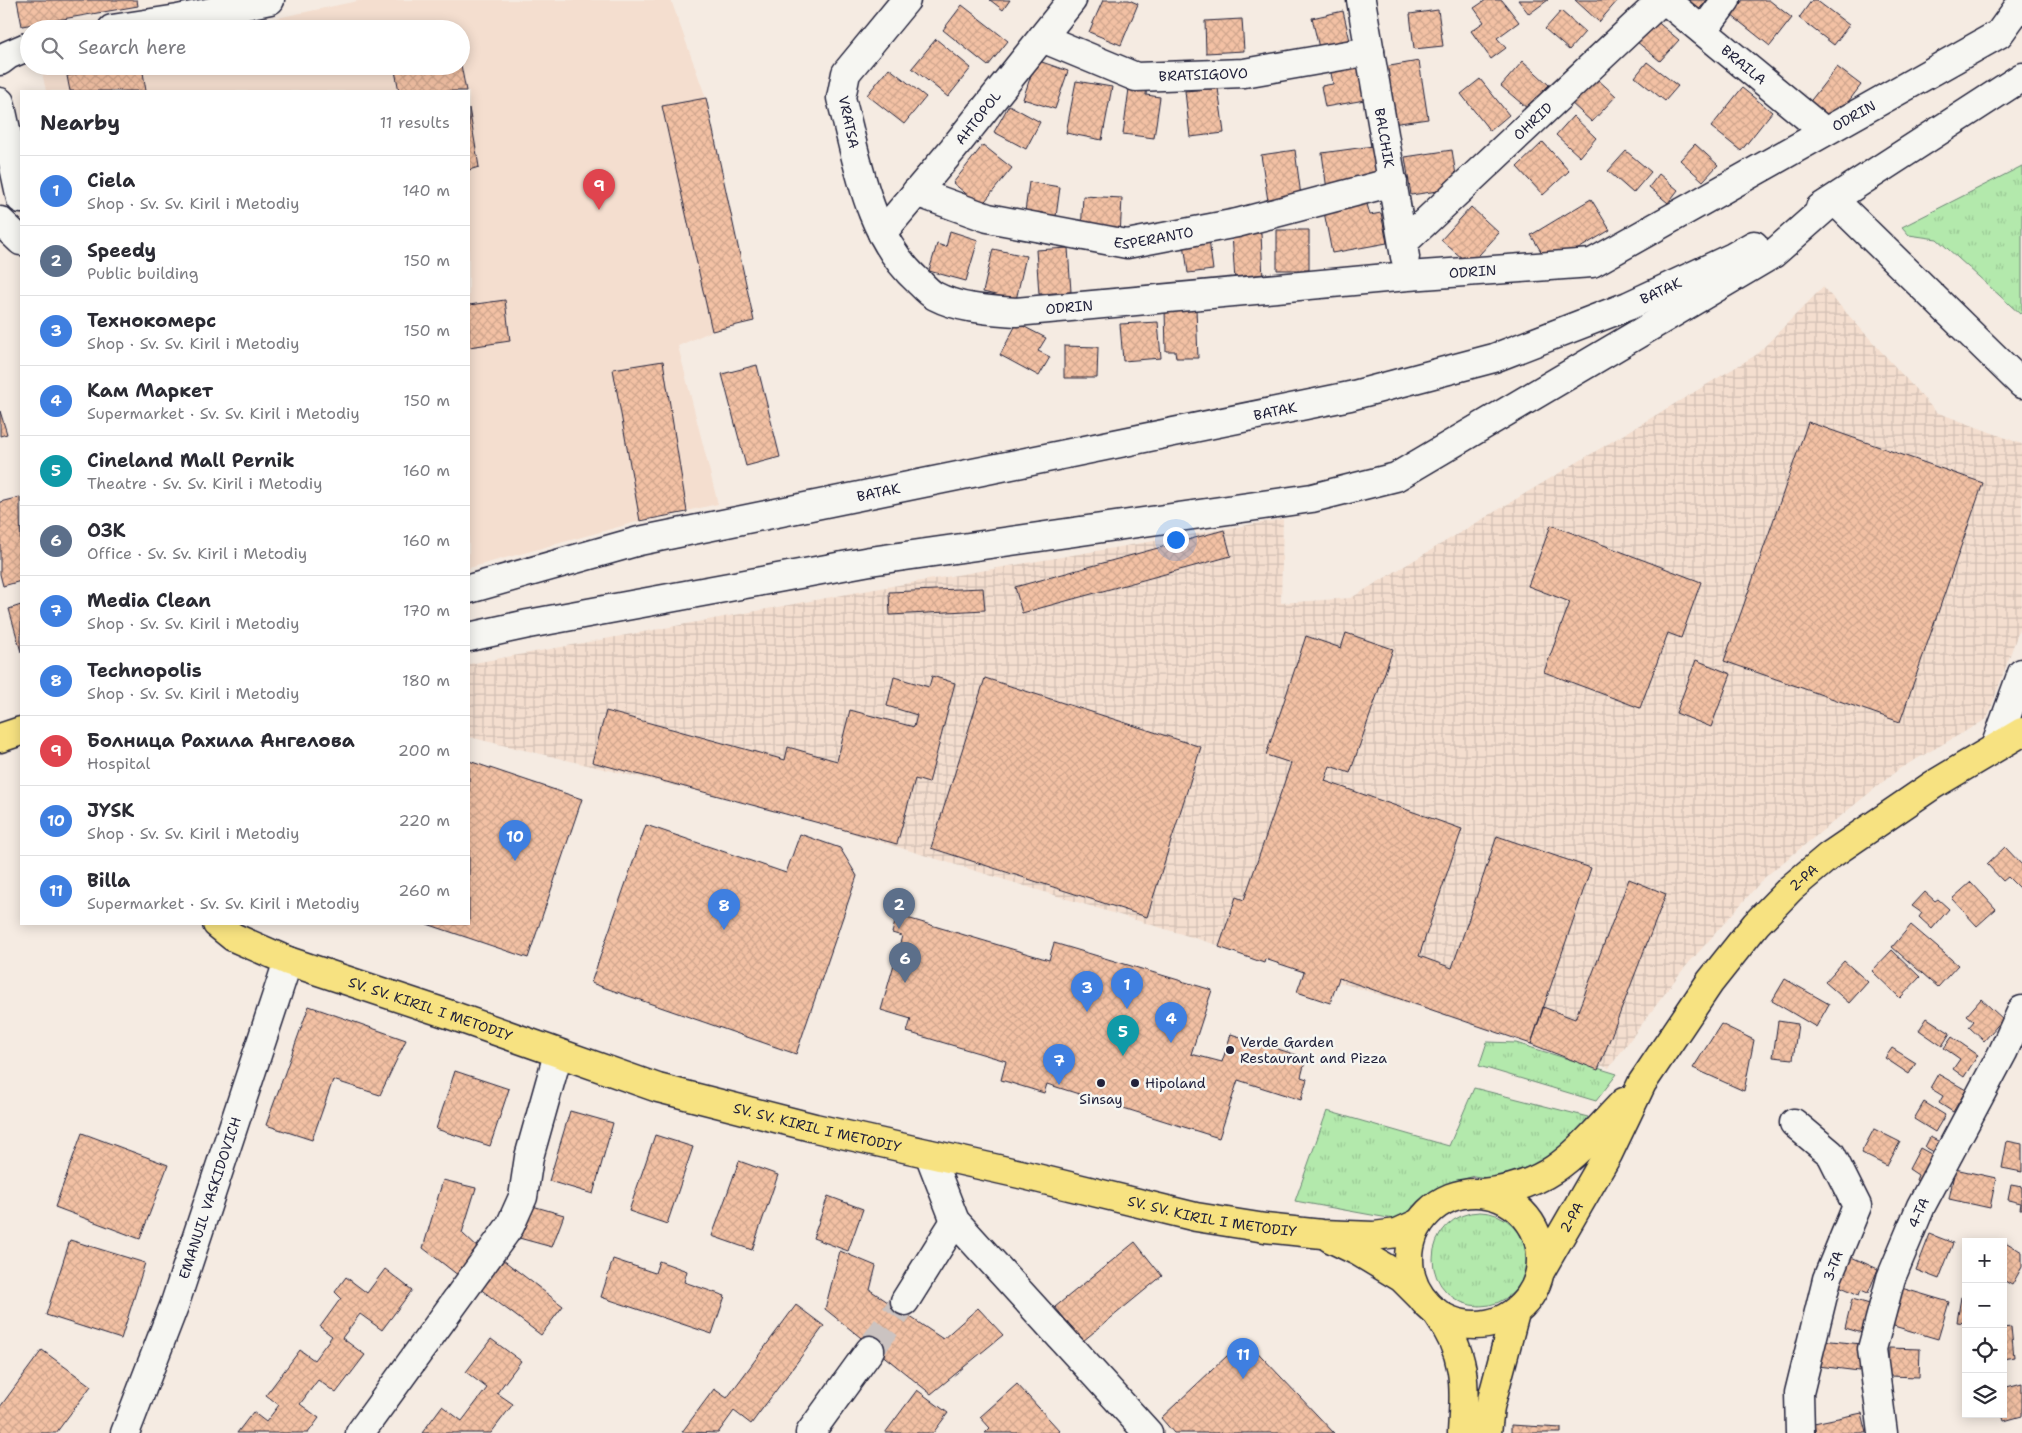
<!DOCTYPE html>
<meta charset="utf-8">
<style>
body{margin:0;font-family:"Shantell Sans",sans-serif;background:#f7f7f7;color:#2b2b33}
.controls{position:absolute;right:15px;bottom:15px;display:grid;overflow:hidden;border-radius:0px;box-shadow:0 2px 12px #0003}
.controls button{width:45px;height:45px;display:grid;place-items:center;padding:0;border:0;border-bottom:1px solid #e1e1e2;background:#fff;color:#2b2b33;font:25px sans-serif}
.you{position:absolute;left:1175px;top:539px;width:18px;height:18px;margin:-12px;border:4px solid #fff;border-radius:50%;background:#1a73e8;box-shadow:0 0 0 8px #1a73e833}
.badge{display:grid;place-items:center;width:32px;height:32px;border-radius:50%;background:#1a73e8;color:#fff;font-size:16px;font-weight:700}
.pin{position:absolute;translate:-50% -41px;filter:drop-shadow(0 1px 2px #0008)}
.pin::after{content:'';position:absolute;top:26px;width:18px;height:15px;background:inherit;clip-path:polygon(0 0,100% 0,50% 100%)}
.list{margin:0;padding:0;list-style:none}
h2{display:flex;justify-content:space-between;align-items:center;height:65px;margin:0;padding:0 20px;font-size:21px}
h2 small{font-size:16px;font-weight:400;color:#7c7c81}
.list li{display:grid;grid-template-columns:32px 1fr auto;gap:15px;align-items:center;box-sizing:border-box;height:70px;padding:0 20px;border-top:1px solid #e1e1e2}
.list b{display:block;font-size:19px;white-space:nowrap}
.list p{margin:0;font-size:16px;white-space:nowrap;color:#7c7c81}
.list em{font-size:16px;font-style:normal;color:#7c7c81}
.icon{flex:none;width:28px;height:28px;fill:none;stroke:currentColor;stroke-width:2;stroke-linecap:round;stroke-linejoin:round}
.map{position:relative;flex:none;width:2022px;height:1433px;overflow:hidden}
.search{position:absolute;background:#fff;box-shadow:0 2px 12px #0003;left:20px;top:20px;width:450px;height:55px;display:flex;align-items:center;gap:12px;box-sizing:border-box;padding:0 18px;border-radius:28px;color:#7c7c81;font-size:19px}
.panel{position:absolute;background:#fff;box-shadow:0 2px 12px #0003;left:20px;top:90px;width:450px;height:835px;border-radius:0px}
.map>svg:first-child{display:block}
.built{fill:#f4decf}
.industrial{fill:url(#industrial-grid)}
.grass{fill:url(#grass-tufts);stroke:#6a8674}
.building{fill:url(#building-cross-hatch);stroke:#22223b}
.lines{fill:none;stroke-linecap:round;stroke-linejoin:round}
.minor-tunnel{stroke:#cbc3c1;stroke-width:28;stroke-dasharray:28 14;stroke-linecap:butt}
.minor-casing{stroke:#22223b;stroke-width:31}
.major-casing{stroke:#22223b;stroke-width:31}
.minor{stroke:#f6f6f2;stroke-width:28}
.major{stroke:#f7e281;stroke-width:28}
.poi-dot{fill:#22223b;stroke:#f6f6f2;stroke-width:2}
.labels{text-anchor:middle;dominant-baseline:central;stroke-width:5;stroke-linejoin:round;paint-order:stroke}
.street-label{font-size:14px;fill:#22223b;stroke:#f6f6f2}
.poi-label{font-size:14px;fill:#22223b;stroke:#f6f6f2;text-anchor:start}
</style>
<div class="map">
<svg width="2022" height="1433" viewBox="0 0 2022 1433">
<defs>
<pattern id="industrial-grid" width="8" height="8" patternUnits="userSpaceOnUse" patternTransform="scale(1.25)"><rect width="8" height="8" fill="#f4decf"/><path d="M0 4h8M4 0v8" fill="none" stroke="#d1beb3"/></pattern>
<pattern id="grass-tufts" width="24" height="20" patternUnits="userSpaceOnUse" patternTransform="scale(1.25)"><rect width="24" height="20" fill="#b3e9ac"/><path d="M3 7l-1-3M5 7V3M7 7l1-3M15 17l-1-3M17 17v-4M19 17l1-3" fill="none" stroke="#9ac895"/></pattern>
<pattern id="building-cross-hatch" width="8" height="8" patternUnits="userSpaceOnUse" patternTransform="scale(1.25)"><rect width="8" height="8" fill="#f3c1a4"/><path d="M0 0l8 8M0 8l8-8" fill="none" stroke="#d0a68e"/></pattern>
</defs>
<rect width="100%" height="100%" fill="#f5ebe2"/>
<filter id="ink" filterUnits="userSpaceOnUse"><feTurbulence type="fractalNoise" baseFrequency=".02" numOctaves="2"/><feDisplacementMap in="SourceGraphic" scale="10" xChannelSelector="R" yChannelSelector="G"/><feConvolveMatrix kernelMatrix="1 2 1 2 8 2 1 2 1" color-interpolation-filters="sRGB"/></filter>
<g filter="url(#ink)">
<path class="built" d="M362,0H671L706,98L754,321L712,331L678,346L718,504L640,521L469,568V91H46L41,68L49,66H461V29H226Z"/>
<path class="industrial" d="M1823,287L1936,412L2022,444V622L1987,719L1899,769L1765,877L1681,972L1609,1068L1446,1015L777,810L469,737V664L875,589L1283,519L1281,603L1351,598L1756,355Z"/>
<path class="grass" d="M2022,166V312L2020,314L1937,239L1909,235L1902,227Z
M1487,1042L1516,1043L1617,1074L1596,1101L1479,1066Z
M1474,1088L1588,1117L1577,1135L1541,1163L1506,1181L1474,1176L1440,1187L1399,1220L1295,1201L1327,1111L1449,1146Z
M1433 1259a47 47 0 1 1 94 0a47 47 0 1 1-94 0Z"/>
<path class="building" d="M17,0H137L138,6L22,26Z
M990,0H1010L1003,10Z
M1103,0H1129L1138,4L1121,45L1089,32Z
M1486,0H1502L1519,22L1497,38L1506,48L1491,59L1471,31L1484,22L1474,8Z
M1518,0H1548L1529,14Z
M1575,0H1618L1599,22Z
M1679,0H1707L1696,13Z
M1743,0H1769L1792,18L1770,46L1731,15Z
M1812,0H1816L1849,25L1834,45L1799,18Z
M962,5L1008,41L988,66L943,30Z
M1438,10L1443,46L1414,49L1410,14Z
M1343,11L1351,45L1320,52L1312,18Z
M1561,11L1585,32L1569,50L1545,29Z
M1242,19L1244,51L1206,53L1205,21Z
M1655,20L1679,40L1660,61L1636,41Z
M936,39L971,68L948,97L912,68Z
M1036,60L1068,71L1055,109L1023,99Z
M1419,61L1428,119L1392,124L1384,67Z
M1523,61L1549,85L1528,109L1501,86Z
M1647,62L1678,86L1665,101L1635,77Z
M1358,63L1360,75L1376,98L1325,107L1321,86L1333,84L1330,67Z
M461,65L466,91H399L394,66Z
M113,66H142L146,91H70L67,76Z
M1837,67L1861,85L1832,123L1808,104Z
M889,68L926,97L904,124L867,95Z
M1595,77L1616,96L1592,122L1570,102Z
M1480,79L1509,115L1490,131L1461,94Z
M1076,81L1112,87L1102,140L1066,133Z
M1130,81L1147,84L1146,95L1160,97L1154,138L1123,134Z
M1218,88L1224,133L1190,137L1185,91Z
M1742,88L1772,112L1741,151L1711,127Z
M706,98L754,321L712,331L662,106Z
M1009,105L1040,122L1026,149L994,132Z
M469,108L479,167L469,170Z
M1573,116L1596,138L1580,157L1556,135Z
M1543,142L1569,171L1543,195L1517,167Z
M1695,144L1718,165L1703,181L1680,160Z
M983,145L1012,168L981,206L953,183Z
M1373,146L1378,184L1327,190L1322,153Z
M1295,150L1301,196L1268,201L1261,155Z
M1452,150L1458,188L1411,195L1405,157Z
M1626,151L1651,172L1633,193L1608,171Z
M1659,174L1678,190L1668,203L1649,187Z
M1029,182L1060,187L1055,224L1024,219Z
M1083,196L1122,198L1120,236L1081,234Z
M1591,199L1610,230L1550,266L1531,235Z
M1367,204L1370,215L1381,213L1387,243L1332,253L1324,212Z
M1471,207L1499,233L1470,265L1441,240Z
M1277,230H1309V270H1277Z
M950,231L978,240L966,281L929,271L937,244L946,247Z
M1261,233L1263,280L1235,281L1232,234Z
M1209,240L1213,270L1188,273L1184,243Z
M1068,248L1071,292L1039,294L1036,250Z
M993,249L1026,256L1016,300L983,292Z
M505,300L510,341L469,347V305Z
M1196,309L1198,358H1176L1175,351H1166L1165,310Z
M1158,322L1161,358L1123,361L1120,324Z
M1017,323L1046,338L1038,351L1050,357L1039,376L1000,355Z
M1064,346L1098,347L1097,378H1064Z
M663,361L687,512L640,521L613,369Z
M757,365L780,457L746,466L722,374Z
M0,411L7,434L0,436Z
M1808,422L1983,483L1900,722L1724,661Z
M20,497L21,581L3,586L0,574V502Z
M1551,525L1701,582L1681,638L1668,633L1640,708L1544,672L1570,602L1528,586Z
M1224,530L1231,556L1022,613L1015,587Z
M983,588L985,610L890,615L889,592Z
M21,605V652L9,609Z
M1346,633L1393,649L1350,773L1330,766L1325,781L1462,829L1419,956L1452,968L1497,836L1591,868L1531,1044L1339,978L1330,1003L1297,992L1304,972L1265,959L1264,963L1219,947L1236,897L1244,900L1291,763L1266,755L1306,636L1341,648Z
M1696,660L1731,674L1711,727L1676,713Z
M932,676L955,683L929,783L915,779L897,844L592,762L606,711L785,760L788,747L837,761L850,710L914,727L917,715L887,706L894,677L929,687Z
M985,678L1201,747L1147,917L931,848Z
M469,761L582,799L528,958L427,924H469Z
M646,825L786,873L800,834L840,848L857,876L796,1054L591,983Z
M2005,847L2022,865V885L2019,888L2008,877L2003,881L1987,864Z
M1629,879L1666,894L1598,1070L1531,1044L1543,1007L1575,1019Z
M1971,882L1996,909L1977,926L1952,899Z
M1925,892L1935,901L1938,899L1949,909L1932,929L1919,917L1922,913L1912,906Z
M897,915L1049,960L1054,943L1212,990L1191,1054L1222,1062L1231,1034L1306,1058L1301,1077L1307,1079L1301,1100L1238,1080L1219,1138L1047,1084L1044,1093L1001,1080L1006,1061L907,1032L911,1019L881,1010L902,936L892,933Z
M1911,925L1958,965L1938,987L1892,947Z
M1892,950L1920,977L1900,998L1872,971Z
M1844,961L1868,982L1849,1003L1825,982Z
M1785,979L1829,1004L1816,1027L1772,1001Z
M1981,999L2003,1019L1984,1041L1969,1027L1974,1021L1967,1015Z
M309,1006L406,1040L380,1095L333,1080L312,1140L266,1125Z
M1927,1018L1950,1033L1942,1046L1919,1030Z
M1778,1021L1798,1024L1793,1059L1773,1057Z
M1721,1024L1754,1040L1744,1091L1693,1068Z
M1952,1037L1978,1055L1964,1077L1953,1069L1960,1059L1944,1048Z
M1892,1048L1916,1063L1909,1074L1885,1058Z
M455,1071L509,1089L490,1146L436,1129Z
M1938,1074L1966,1090L1953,1112L1939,1103L1943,1096L1930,1088Z
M1924,1102L1945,1115L1935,1132L1914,1119Z
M570,1111L613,1123L593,1194L549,1181Z
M1874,1129L1900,1142L1887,1166L1861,1153Z
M82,1133L168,1165L140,1239L55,1207Z
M655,1135L693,1147L667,1224L629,1211Z
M1930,1137L1948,1146L1943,1157L1925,1147Z
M2007,1141L2022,1144V1172L2002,1168Z
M1920,1148L1942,1160L1927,1186L1916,1180L1918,1175L1909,1169Z
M739,1161L778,1175L752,1250L712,1236Z
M1955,1169L1996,1178L1990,1208L1949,1199Z
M443,1180L476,1188L462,1233L482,1252L463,1279L423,1248Z
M2011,1185L2022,1187V1209H2020L2021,1203L2008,1200Z
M828,1196L863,1209L848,1251L813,1238Z
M529,1205L564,1215L552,1247L519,1238Z
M1930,1234L1953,1243L1939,1279L1916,1270Z
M70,1240L145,1263L121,1339L46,1315Z
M2002,1240L2022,1252V1267L2012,1285L2003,1280V1242H2001Z
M1135,1242L1162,1276L1083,1341L1055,1307Z
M840,1251L876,1266L870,1290L943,1339L978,1308L1003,1335L931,1394L825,1309Z
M498,1256L563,1306L541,1335L475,1285Z
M1849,1256L1878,1269L1868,1293L1861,1290L1859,1295L1837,1285Z
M613,1259L655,1273L659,1261L687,1271L684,1282L725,1296L712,1334L601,1297Z
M385,1269L412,1290L382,1330L360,1314L342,1338L365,1355L336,1393L318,1380L300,1404L319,1418L308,1433H237L253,1412L266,1422L279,1405L266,1395L300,1350L314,1360L332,1336L320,1327L341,1298L335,1292L346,1277L367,1293Z
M1898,1287L1949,1302L1938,1339L1887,1324Z
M1961,1297H1966V1323L1957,1322Z
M1852,1299L1877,1306L1869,1335L1845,1328Z
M796,1305L824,1326L751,1424L734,1411L718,1433L682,1432L714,1389L727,1398Z
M2011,1327L2014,1357L2003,1359V1328Z
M491,1339L521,1361L497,1393L513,1404L491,1433H422L442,1406L462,1421L487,1388L466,1372Z
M1245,1339L1334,1433H1174L1161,1418Z
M1821,1340L1862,1344L1859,1371L1818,1366Z
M1889,1348L1920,1349L1919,1377L1888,1376Z
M42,1350L91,1386L56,1433H0V1407Z
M2022,1383V1416L2004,1421L2002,1414L2003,1388Z
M1017,1384L1060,1431L1058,1433H985L990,1428L980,1417Z
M917,1390L948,1413L933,1433H885Z
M1862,1413L1867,1433H1816L1814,1423Z
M1511,1425L1561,1428V1433H1511Z"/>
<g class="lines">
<path class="minor-tunnel" d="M870,1350L905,1301"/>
<g class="minor-casing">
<g id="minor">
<path id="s1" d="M906,0L846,73L841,98C858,161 867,235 918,281C923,286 929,293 935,296C960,309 989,310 1016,312L1408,276L1592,263L1999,34L2022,2"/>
<path id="s2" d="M1361,0L1405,257"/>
<path id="s3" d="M1665,0L1824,131"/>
<path d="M112,29L178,19L270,0"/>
<path d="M1703,31L1726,0"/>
<path id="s4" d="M1042,38L1136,77L1244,73L1370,51"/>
<path d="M0,61L8,55L29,46"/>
<path d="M0,102L21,199"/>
<path id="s5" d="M916,192L988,218L1127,244L1237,223L1393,182"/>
<path d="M1820,208L2022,77"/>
<path d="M0,221L21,241"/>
<path id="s6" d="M882,233L953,149L1072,0"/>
<path id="s7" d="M1403,243L1662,0"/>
<path id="s8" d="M469,589L639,541L1350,396L1494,358L1628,306L1733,257L1754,245"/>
<path d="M469,637L528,624L870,561L1312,498L1396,477L1773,254L1834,200L2022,384"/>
<path d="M1995,747L2022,673"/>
<path d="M1794,1123L1831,1154L1857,1206L1827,1279L1799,1393L1800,1433"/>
<path d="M929,1154L955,1221L1148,1433"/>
<path d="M905,1301L955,1221"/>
<path id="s9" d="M125,1433L174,1306L288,961"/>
<path d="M360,1433L510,1226L523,1197L529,1157L558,1054"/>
<path d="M810,1433L870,1350"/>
<path id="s10" d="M1883,1433L1872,1349L1891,1278L1921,1206L2003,1052L2022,1010"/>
</g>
</g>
<g class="major-casing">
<g id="major">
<path d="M0,738L21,731"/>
<path id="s11" d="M217,924L233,937L288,961L448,1014L658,1088L815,1128L1020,1174L1196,1217L1265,1228L1322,1234L1374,1236L1397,1233L1419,1223"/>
<circle cx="1475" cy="1259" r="66"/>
<path d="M1482,1193C1553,1187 1578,1150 1624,1102"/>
<path d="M1330,1238L1359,1252L1402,1278L1419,1295"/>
<path id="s12" d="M1541,1270L1608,1154L1642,1083L1710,982L1756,924L1791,888L1829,856L1933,785L2022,732"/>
<path d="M1436,1312C1467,1355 1465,1383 1462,1433"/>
<path d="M1487,1433L1490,1407L1515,1313"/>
</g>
</g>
<use href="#minor" class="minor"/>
<use href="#major" class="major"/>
</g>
</g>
<g class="poi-dot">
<circle cx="1230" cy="1050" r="5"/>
<circle cx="1101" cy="1083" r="5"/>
<circle cx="1135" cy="1083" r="5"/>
</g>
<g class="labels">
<g class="street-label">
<text stroke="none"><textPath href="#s3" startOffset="102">BRAILA</textPath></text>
<text stroke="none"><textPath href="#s4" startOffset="169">BRATSIGOVO</textPath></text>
<text stroke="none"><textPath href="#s1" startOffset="1306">ODRIN</textPath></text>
<text stroke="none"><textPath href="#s6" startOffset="150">AHTOPOL</textPath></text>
<text stroke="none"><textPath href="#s7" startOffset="178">OHRID</textPath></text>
<text transform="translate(849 122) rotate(78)">VRATSA</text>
<text stroke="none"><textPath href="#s2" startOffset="140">BALCHIK</textPath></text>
<text stroke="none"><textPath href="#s5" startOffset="245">ESPERANTO</textPath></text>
<text stroke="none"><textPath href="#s1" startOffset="886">ODRIN</textPath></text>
<text stroke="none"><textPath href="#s8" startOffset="1231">BATAK</textPath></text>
<text stroke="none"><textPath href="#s1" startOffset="481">ODRIN</textPath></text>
<text stroke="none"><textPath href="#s8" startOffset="826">BATAK</textPath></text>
<text stroke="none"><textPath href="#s8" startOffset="421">BATAK</textPath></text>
<text stroke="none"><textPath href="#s12" startOffset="475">2-РА</textPath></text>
<text stroke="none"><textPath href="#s11" startOffset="231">SV. SV. KIRIL I METODIY</textPath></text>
<text stroke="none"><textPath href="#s11" startOffset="636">SV. SV. KIRIL I METODIY</textPath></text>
<text stroke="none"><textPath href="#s9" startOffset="250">EMANUIL VASKIDOVICH</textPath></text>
<text stroke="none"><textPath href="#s10" startOffset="229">4-ТА</textPath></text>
<text stroke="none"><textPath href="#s11" startOffset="1041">SV. SV. KIRIL I METODIY</textPath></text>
<text stroke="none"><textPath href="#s12" startOffset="61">2-РА</textPath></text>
<text transform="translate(1833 1266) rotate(-69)">3-ТА</text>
</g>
<g class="poi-label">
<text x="1240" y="1042">Verde Garden<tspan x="1240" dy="16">Restaurant and Pizza</tspan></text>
<text x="1145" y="1083">Hipoland</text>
<text x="1101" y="1099" text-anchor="middle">Sinsay</text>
</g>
</g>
</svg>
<div class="controls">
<button>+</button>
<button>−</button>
<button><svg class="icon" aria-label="locate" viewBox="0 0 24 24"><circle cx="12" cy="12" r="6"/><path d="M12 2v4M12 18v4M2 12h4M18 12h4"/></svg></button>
<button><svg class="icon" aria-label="layers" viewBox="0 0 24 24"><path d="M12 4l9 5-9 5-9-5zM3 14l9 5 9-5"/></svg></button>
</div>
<div class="you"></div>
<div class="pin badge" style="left:1127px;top:1009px;background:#3f7fe0">1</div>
<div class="pin badge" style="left:899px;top:929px;background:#5c6f8a">2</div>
<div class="pin badge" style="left:1087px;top:1012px;background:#3f7fe0">3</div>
<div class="pin badge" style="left:1171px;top:1043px;background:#3f7fe0">4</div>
<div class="pin badge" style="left:1123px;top:1056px;background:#0f9aa8">5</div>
<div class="pin badge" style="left:905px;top:983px;background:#5c6f8a">6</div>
<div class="pin badge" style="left:1059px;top:1085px;background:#3f7fe0">7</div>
<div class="pin badge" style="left:724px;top:930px;background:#3f7fe0">8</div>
<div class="pin badge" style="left:599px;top:210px;background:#e0444e">9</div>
<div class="pin badge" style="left:515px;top:861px;background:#3f7fe0">10</div>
<div class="pin badge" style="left:1243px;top:1379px;background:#3f7fe0">11</div>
<div class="search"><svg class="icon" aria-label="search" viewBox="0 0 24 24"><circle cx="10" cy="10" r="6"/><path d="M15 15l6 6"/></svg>Search here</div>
<section class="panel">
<h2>Nearby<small>11 results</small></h2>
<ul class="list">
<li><span class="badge" style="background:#3f7fe0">1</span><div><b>Ciela</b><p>Shop · Sv. Sv. Kiril i Metodiy</p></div><em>140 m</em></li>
<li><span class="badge" style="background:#5c6f8a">2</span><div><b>Speedy</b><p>Public building</p></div><em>150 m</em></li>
<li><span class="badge" style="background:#3f7fe0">3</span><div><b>Технокомерс</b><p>Shop · Sv. Sv. Kiril i Metodiy</p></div><em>150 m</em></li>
<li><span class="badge" style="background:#3f7fe0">4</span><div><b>Кам Маркет</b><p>Supermarket · Sv. Sv. Kiril i Metodiy</p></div><em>150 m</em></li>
<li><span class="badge" style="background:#0f9aa8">5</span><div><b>Cineland Mall Pernik</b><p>Theatre · Sv. Sv. Kiril i Metodiy</p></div><em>160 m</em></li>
<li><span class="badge" style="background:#5c6f8a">6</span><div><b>ОЗК</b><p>Office · Sv. Sv. Kiril i Metodiy</p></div><em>160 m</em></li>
<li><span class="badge" style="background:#3f7fe0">7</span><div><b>Media Clean</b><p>Shop · Sv. Sv. Kiril i Metodiy</p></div><em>170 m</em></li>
<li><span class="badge" style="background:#3f7fe0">8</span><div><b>Technopolis</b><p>Shop · Sv. Sv. Kiril i Metodiy</p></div><em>180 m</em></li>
<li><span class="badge" style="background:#e0444e">9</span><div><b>Болница Рахила Ангелова</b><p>Hospital</p></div><em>200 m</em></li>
<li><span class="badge" style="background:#3f7fe0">10</span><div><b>JYSK</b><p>Shop · Sv. Sv. Kiril i Metodiy</p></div><em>220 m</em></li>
<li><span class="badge" style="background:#3f7fe0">11</span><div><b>Billa</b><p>Supermarket · Sv. Sv. Kiril i Metodiy</p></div><em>260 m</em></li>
</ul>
</section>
</div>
